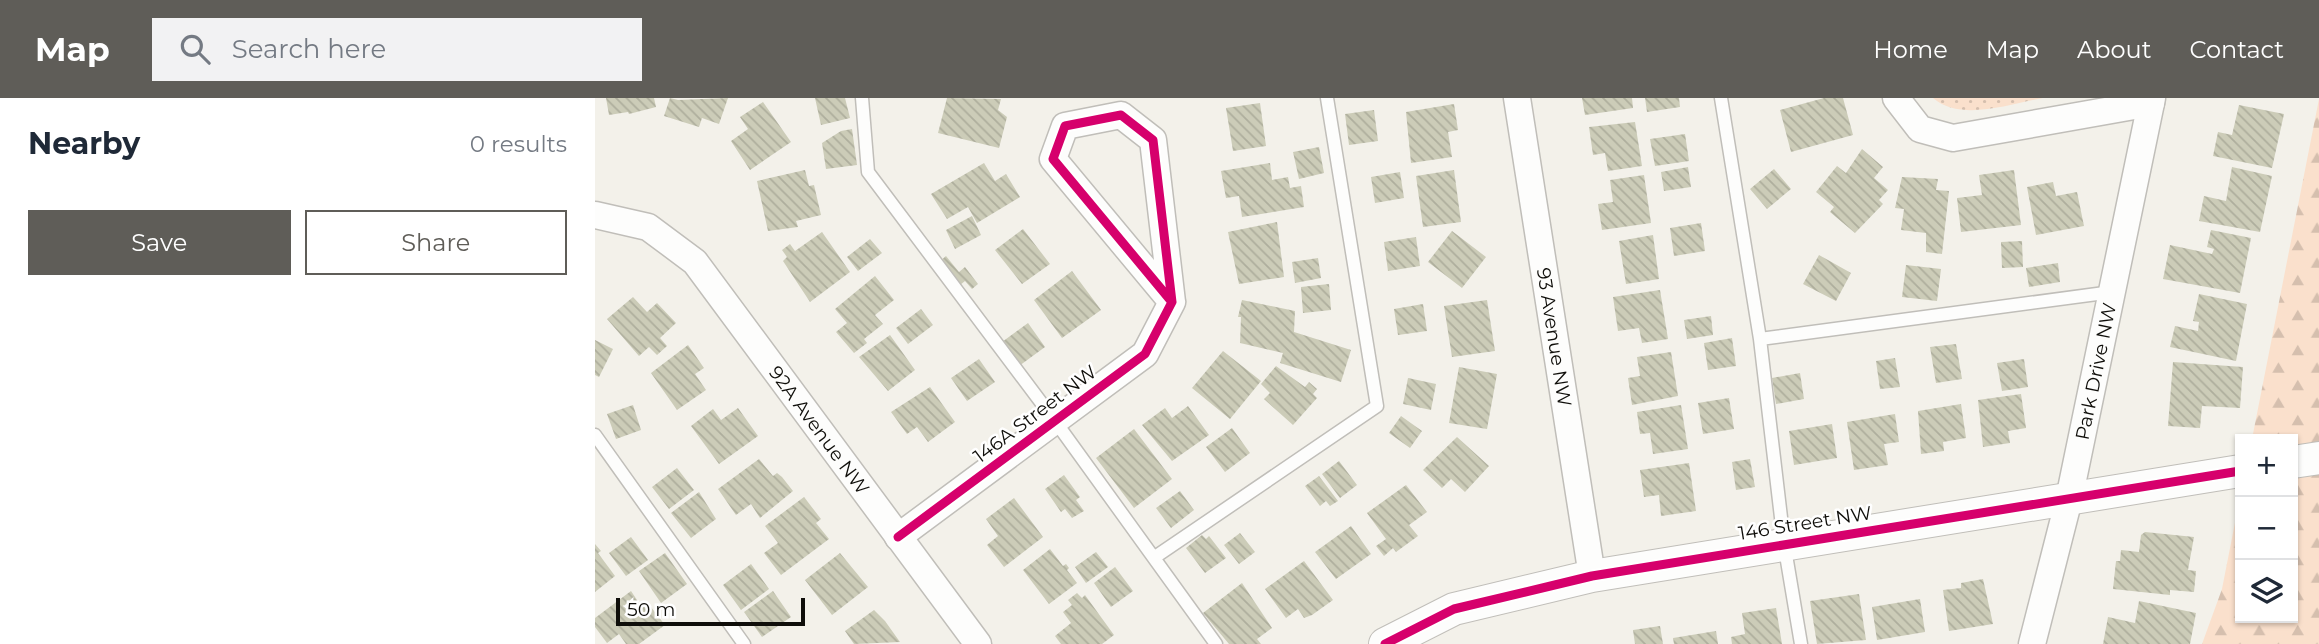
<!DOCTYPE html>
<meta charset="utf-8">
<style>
body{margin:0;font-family:Montserrat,sans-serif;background:#f2f2f3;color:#1f2937}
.controls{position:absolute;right:21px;bottom:21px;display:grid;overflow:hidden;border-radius:0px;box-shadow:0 2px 5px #0004}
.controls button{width:63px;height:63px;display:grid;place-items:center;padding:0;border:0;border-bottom:2px solid #e0e1e3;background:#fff;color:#1f2937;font:35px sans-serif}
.scale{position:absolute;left:21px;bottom:18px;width:189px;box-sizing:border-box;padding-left:7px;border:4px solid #0f0e0a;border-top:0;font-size:19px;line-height:24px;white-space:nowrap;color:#0f0e0a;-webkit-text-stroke:5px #fff;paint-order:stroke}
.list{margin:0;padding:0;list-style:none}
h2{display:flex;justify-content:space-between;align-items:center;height:91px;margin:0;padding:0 28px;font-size:30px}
h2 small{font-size:23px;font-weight:400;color:#747a83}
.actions{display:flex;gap:14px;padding:21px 28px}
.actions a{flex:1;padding:16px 0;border:2px solid #5f5d58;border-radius:0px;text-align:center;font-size:24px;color:#5f5d58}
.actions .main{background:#5f5d58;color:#fff}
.icon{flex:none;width:38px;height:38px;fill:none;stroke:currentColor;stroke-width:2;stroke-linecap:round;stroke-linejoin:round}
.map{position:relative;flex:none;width:1724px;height:546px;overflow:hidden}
header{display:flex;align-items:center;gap:42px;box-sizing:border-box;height:98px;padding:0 35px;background:#5f5d58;color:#fff}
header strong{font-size:33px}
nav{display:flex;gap:38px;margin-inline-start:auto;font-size:24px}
.search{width:490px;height:63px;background:#f2f2f3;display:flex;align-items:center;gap:18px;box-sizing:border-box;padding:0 24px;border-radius:0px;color:#747a83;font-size:26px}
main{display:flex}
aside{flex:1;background:#fff}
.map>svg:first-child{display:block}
.green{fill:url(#green-dots)}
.forest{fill:url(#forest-firs)}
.building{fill:url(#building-back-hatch)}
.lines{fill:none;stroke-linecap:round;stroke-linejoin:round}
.service-casing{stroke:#c0beb9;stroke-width:15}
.minor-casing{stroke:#c0beb9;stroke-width:29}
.tertiary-casing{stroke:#c0beb9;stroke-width:34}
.service{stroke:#fdfdfc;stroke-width:12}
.minor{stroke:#fdfdfc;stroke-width:26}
.tertiary{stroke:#fdfdfc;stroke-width:32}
.cycleway-casing{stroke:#fff;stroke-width:13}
.cycleway{stroke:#d6006c;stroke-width:9}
.labels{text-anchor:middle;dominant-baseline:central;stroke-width:5;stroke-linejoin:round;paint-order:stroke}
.street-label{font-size:19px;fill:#0f0e0a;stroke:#fff}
</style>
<header>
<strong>Map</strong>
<div class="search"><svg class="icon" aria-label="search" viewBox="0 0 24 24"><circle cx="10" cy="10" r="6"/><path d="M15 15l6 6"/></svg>Search here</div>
<nav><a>Home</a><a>Map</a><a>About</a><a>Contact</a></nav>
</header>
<main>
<aside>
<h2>Nearby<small>0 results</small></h2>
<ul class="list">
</ul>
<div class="actions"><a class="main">Save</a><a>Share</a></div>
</aside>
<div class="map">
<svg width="1724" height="546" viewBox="0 0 1724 546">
<defs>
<pattern id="green-dots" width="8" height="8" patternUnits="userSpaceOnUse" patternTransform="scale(1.75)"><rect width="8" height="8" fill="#fae0cc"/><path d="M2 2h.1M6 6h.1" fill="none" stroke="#d5bfae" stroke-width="1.8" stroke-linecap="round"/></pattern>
<pattern id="forest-firs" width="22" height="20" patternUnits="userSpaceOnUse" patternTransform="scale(1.75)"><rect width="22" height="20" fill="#fae0cc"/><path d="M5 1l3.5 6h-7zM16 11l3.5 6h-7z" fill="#d5bfae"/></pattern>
<pattern id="building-back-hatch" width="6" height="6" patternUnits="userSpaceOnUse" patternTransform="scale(1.75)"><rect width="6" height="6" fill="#ccccb8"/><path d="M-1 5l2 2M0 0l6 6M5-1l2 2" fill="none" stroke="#aeae9d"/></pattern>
</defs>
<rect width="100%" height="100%" fill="#f3f1ea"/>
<path class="green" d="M1338,0H1448C1416,6 1365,24 1338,0Z"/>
<path class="forest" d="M1724,1V546H1607L1627,491L1645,399V520H1698V341H1657Z"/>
<path class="building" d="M11,0H59L61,9L34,16L33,14L14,17Z
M75,0L83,2L133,0L124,26L107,20L104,29L69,18Z
M220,0H250L255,20L226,27Z
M352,0L406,1L403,12L412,19L404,50L343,35Z
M987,0H1037L1038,10L990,17Z
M1050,0H1084L1085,9L1052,14Z
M1229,0H1248L1258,37L1196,54L1185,12Z
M168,4L196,44L155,72L136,43L153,31L145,19Z
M665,5L671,48L638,53L631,10Z
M859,6L863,32L853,34L857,59L816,65L811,14Z
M1644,7L1689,16L1677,70L1618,58L1623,34L1637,37Z
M779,12L783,43L754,47L750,16Z
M1040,24L1047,68L1013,73L1010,55L998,57L994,29Z
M257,31L262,67L231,71L227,45L246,33Z
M1090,36L1094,63L1060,68L1055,41Z
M724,49L729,75L704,81L698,54Z
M1267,51L1288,69L1279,80L1293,92L1284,102L1288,106L1260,135L1235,114L1239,109L1221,94L1242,68L1251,75Z
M389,65L400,83L411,76L425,99L382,125L373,109L352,121L336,96Z
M675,65L677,82L693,79L695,90L706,88L709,109L647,119L644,98L631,100L626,73Z
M1093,69L1096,89L1069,93L1066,74Z
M1637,69L1677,78L1665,134L1604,123L1609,98L1631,103Z
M1179,71L1196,91L1172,111L1155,91Z
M210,72L214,88L219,87L226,117L201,123L203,129L173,133L162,83Z
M859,72L866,124L828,129L821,78Z
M1419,72L1426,127L1366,134L1362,100L1387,97L1384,77Z
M805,74L809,100L780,105L776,79Z
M1049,77L1056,125L1007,132L1003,106L1018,104L1015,82Z
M1307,79L1343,81L1341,92L1354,93L1347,156L1331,154V135L1306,132L1309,111L1300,110Z
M1458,84L1461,98L1482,94L1489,128L1441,137L1432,89Z
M377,118L386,137L360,151L351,132Z
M682,124L689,179L644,186L633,134Z
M1106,125L1110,153L1079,158L1075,130Z
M428,131L455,166L427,186L400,152Z
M1616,132L1656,140L1645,195L1568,181L1575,147L1617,156L1619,151L1612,149Z
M857,133L891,159L867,190L833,164Z
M227,134L255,174L215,204L188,163L192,159L187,152L195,146L200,153Z
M1058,137L1064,181L1031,186L1024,143Z
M821,139L825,168L793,173L789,144Z
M275,141L287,155L263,173L252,159Z
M1427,143L1428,169L1407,170L1406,144Z
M1224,157L1256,175L1241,203L1208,186Z
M351,158L364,174L370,169L383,186L377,191L370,183L365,187L344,164Z
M723,160L726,180L700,185L697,164Z
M1463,165L1465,184L1434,189L1431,170Z
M1311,167L1346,171L1342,203L1307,199Z
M477,173L506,212L467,240L439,202Z
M280,178L299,202L280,217L288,226L269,241L272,245L259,255L241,234L252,225L240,211Z
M734,186L736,212L708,215L706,189Z
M1065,192L1073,241L1047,245L1044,230L1023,233L1018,199Z
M1604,196L1652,206L1641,263L1575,249L1580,228L1603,233L1604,224L1598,223Z
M38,199L52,214L62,205L81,225L65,240L72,248L62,257L54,249L44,258L12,221Z
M647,202L700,213L699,234L756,252L746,284L685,265L688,255L645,245L646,219H643Z
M892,202L900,253L857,259L849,208Z
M828,206L832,233L803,237L799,211Z
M326,211L338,227L313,246L301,230Z
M1116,218L1118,237L1092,241L1089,222Z
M433,225L450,249L424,268L407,244Z
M295,237L320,272L293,293L264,259Z
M1137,240L1141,268L1113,272L1109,245Z
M0,242L18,251L4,279L0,277Z
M1361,246L1367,281L1341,285L1335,249Z
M93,247L109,270L100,276L111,292L82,312L56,275Z
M628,253L666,283L635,321L597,290Z
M1076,254L1083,298L1037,307L1033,280L1045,278L1042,259Z
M1300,260L1305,289L1285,291L1281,263Z
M384,261L400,284L372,303L356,280Z
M1429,261L1433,289L1407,293L1402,265Z
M1578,264L1648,269L1645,310L1607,308L1605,330L1573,328Z
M681,268L710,289L714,284L722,291L718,296L722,300L698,327L669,301L675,295L666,286Z
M864,269L902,276L892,331L854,325Z
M1205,275L1209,301L1181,306L1177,280Z
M813,280L841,286L836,312L808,306Z
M335,289L360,324L333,344L322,329L312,336L296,314Z
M1426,296L1431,330L1413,333L1415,345L1388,349L1383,302Z
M1134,300L1139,331L1108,336L1103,305Z
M1366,306L1371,340L1348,344L1349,353L1326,356L1323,313Z
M38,307L46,332L21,341L12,316Z
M1086,307L1093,351L1058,356L1055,335L1045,336L1042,314Z
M593,308L614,337L577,363L547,327L570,310L577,320Z
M143,310L163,338L124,366L96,328L118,311L126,322Z
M1300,316L1304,344L1289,346L1293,367L1259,372L1252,324Z
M806,318L827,333L815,350L794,335Z
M1237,326L1242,360L1199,367L1194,333Z
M637,330L655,355L630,374L611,349Z
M539,331L577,381L539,410L501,360Z
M862,339L894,368L870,394L856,381L847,390L828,372Z
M164,361L178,378L182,375L187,379L198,393L165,420L156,406L141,417L123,391Z
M1155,361L1160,389L1141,392L1137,364Z
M744,363L762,387L745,400L727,376Z
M1094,365L1101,413L1066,418L1064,397L1049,399L1045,372Z
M82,370L99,392L74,411L57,389Z
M469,377L485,399L481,402L489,413L477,420L470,411L466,414L450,391Z
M724,378L743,403L735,408L731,403L725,408L710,388Z
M811,387L832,414L814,427L823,438L801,454L798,450L789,458L781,448L791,441L772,415Z
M585,393L599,412L576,430L561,410Z
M104,394L121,421L96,440L76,415Z
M209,399L226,421L221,425L234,441L186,477L169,455L183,445L170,428Z
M419,400L448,439L409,469L392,447L403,438L391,421Z
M756,428L776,456L741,481L720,454Z
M1550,434L1599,439L1593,472L1601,473L1599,494L1575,492V497L1518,491L1521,463H1525L1526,452L1544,454L1546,437Z
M645,435L660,454L644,466L629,447Z
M607,437L611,441L614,438L631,460L610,475L591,450Z
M36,439L53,462L31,478L14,455Z
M0,446L6,453L3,455L20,478L0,494Z
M455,451L468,468L471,466L474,470L472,472L482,485L454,506L428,472Z
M501,454L513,469L491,485L480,469Z
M70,455L92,486L66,505L44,473Z
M245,455L273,489L237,517L210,482Z
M709,463L738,502L717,517L709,520L703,511L691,520L670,491Z
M156,466L174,491L146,512L128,487Z
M520,469L538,493L516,509L499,485Z
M1388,481L1398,526L1354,533L1348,492L1366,490V485Z
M647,485L677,530L662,541L666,546H634L608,515Z
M36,493L46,508L52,504L70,527L44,546H31L24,536L12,545L0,529V520Z
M178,493L196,519L167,539L149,514Z
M482,495L487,500L490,497L519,537L507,546H466L460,538L476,525L468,514L477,507L473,502Z
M1264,496L1271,542L1222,546L1215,503Z
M1325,501L1330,534L1282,542L1277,509Z
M1544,503L1601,515L1595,546H1508L1513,519L1540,525Z
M1181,510L1187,546H1137L1136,539L1150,536L1147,515Z
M279,512L290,523L305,544L259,546L250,533Z
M1065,528L1068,546H1040L1038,532Z
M1121,533L1123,546H1079L1078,540Z"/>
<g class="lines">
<g class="service-casing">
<path id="service" d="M267,0L273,74L460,323L621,546
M1126,0L1165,241L1189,445L1206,546
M1165,241L1517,194
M0,337L149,546
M560,459L782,308L732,0"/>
</g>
<g class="minor-casing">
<g id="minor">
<path id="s1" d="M922,0L997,478"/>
<path d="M1301,0L1325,31L1358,40L1556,5"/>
<path id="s2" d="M0,117L53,129L100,164L383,546"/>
<path d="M303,439L550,256L577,204L458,61L470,28L526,17L558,42L577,204"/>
<path id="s3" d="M1437,546L1474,401L1557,0"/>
</g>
</g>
<g class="tertiary-casing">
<path id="tertiary" d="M1698,364L1724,360
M790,546L859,511L997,478L1645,373"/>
</g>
<use href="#service" class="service"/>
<use href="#minor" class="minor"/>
<use href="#tertiary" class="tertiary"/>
<g class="cycleway-casing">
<path id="cycleway" d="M303,439L550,256L577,204L458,61L470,28L526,17L558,42L577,204
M790,546L859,511L997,478L1645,373"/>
</g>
<use href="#cycleway" class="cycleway"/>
</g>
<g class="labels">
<g class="street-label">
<text stroke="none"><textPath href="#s1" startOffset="242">93 Avenue NW</textPath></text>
<text stroke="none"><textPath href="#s3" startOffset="280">Park Drive NW</textPath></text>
<text transform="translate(440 316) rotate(-37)">146A Street NW</text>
<text stroke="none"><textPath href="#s2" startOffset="322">92A Avenue NW</textPath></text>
<text transform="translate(1210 425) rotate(-9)">146 Street NW</text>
</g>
</g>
</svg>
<div class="controls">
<button>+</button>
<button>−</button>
<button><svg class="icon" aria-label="layers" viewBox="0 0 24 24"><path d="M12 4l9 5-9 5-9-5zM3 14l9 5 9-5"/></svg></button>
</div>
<div class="scale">50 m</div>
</div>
</main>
